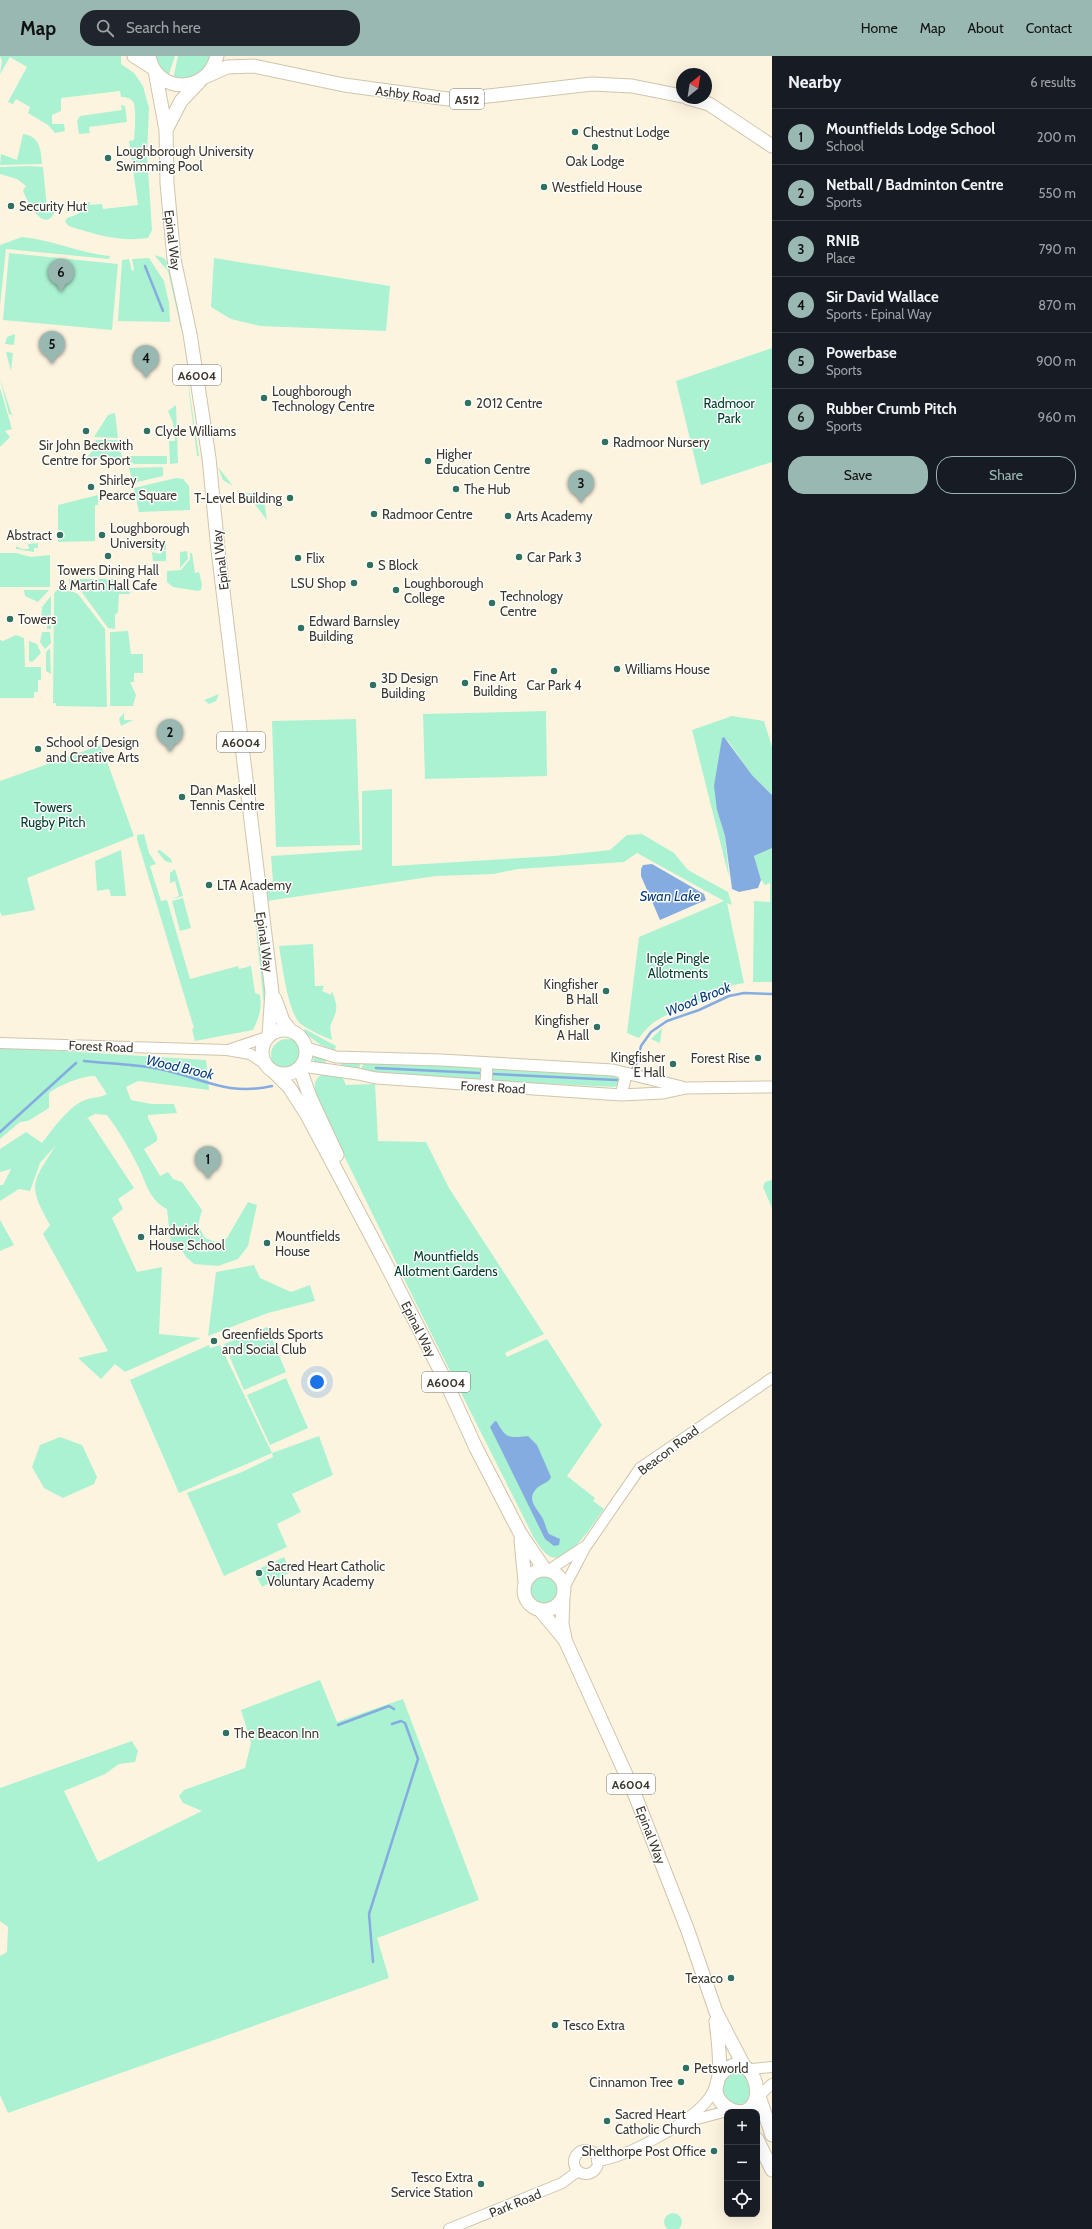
<!DOCTYPE html>
<meta charset="utf-8">
<style>
body{margin:0;font-family:Cabin,sans-serif;background:#20242c;color:#f1f3f6}
.controls{position:absolute;right:12px;bottom:12px;display:grid;overflow:hidden;border-radius:8px;box-shadow:0 4px 16px #0002}
.controls button{width:36px;height:36px;display:grid;place-items:center;padding:0;border:0;border-bottom:1px solid #363941;background:#171b24;color:#f1f3f6;font:20px sans-serif}
.compass{position:absolute;left:676px;top:12px;width:36px;height:36px;border-radius:50%;background:#171b24;box-shadow:0 4px 16px #0002;rotate:30deg}
.you{position:absolute;left:317px;top:1326px;width:14px;height:14px;margin:-10px;border:3px solid #fff;border-radius:50%;background:#1a73e8;box-shadow:0 0 0 6px #1a73e833}
.badge{display:grid;place-items:center;width:26px;height:26px;border-radius:50%;background:#9ab8b2;color:#111;font-size:13px;font-weight:700}
.pin{position:absolute;translate:-50% -33px;filter:drop-shadow(0 1px 2px #0008)}
.pin::after{content:'';position:absolute;top:21px;width:14px;height:12px;background:inherit;clip-path:polygon(0 0,100% 0,50% 100%)}
.list{margin:0;padding:0;list-style:none}
h2{display:flex;justify-content:space-between;align-items:center;height:52px;margin:0;padding:0 16px;font-size:17px}
h2 small{font-size:13px;font-weight:400;color:#9ea1a6}
.list li{display:grid;grid-template-columns:26px 1fr auto;gap:12px;align-items:center;box-sizing:border-box;height:56px;padding:0 16px;border-top:1px solid #363941}
.list b{display:block;font-size:15px;white-space:nowrap}
.list p{margin:0;font-size:13px;white-space:nowrap;color:#9ea1a6}
.list em{font-size:13px;font-style:normal;color:#9ea1a6}
.actions{display:flex;gap:8px;padding:12px 16px}
.actions a{flex:1;padding:9px 0;border:1px solid #9ab8b2;border-radius:16px;text-align:center;font-size:14px;color:#9ab8b2}
.actions .main{background:#9ab8b2;color:#111}
.icon{flex:none;width:22px;height:22px;fill:none;stroke:currentColor;stroke-width:2;stroke-linecap:round;stroke-linejoin:round}
.map{position:relative;flex:none;width:772px;height:2173px;overflow:hidden}
header{display:flex;align-items:center;gap:24px;box-sizing:border-box;height:56px;padding:0 20px;background:#9ab8b2;color:#111}
header strong{font-size:19px}
nav{display:flex;gap:22px;margin-inline-start:auto;font-size:14px}
.search{width:280px;height:36px;background:#20242c;display:flex;align-items:center;gap:10px;box-sizing:border-box;padding:0 14px;border-radius:16px;color:#9ea1a6;font-size:15px}
main{display:flex}
aside{flex:1;background:#171b24}
.map>svg:first-child{display:block}
.green{fill:#aaf2d1}
.water{fill:#84ace1}
.lines{fill:none;stroke-linecap:round;stroke-linejoin:round}
.stream{stroke:#84ace1;stroke-width:2.5}
.tertiary-casing{stroke:#cfc5ac;stroke-width:12}
.secondary-casing{stroke:#cfc5ac;stroke-width:13}
.primary-casing{stroke:#cfc5ac;stroke-width:15}
.tertiary{stroke:#fff;stroke-width:10}
.secondary{stroke:#fff;stroke-width:11}
.primary{stroke:#fff;stroke-width:13}
.poi-dot{fill:#30715f;stroke:#fff;stroke-width:1.5}
.labels{text-anchor:middle;dominant-baseline:central;stroke-width:3;stroke-linejoin:round;paint-order:stroke}
.shield{fill:#fff;stroke:#77746d;stroke-width:1}
.shield-label{font-size:12px;font-weight:bold;fill:#3d382e}
.street-label{font-size:13px;fill:#3d382e;stroke:#fff}
.poi-label{font-size:13px;fill:#3d382e;stroke:#fff;text-anchor:start}
.park-label{font-size:13px;fill:#00402b;stroke:#fff}
.water-label{font-size:14px;font-style:italic;fill:#073d7c;stroke:#fff}
</style>
<header>
<strong>Map</strong>
<div class="search"><svg class="icon" aria-label="search" viewBox="0 0 24 24"><circle cx="10" cy="10" r="6"/><path d="M15 15l6 6"/></svg>Search here</div>
<nav><a>Home</a><a>Map</a><a>About</a><a>Contact</a></nav>
</header>
<main>
<div class="map">
<svg width="772" height="2173" viewBox="0 0 772 2173">
<rect width="100%" height="100%" fill="#fdf4e0"/>
<path class="green" d="M0,0H121V8L134,17L143,30L149,52L147,98L152,174L148,182C120,186 96,179 69,170L65,166L67,162C76,158 83,159 85,147L90,146V149L102,148L103,153L138,149L129,85L134,84C135,76 136,56 134,48C132,42 126,41 121,41L120,35L61,42V55L52,59V68H64L65,75L55,77L48,69L28,57L30,51L16,43L13,48L8,46L27,11L10,1L0,18L2,5Z
M153,0H175L168,21L163,17Z
M178,0H212L210,7L191,24L173,23Z
M121,49L125,50L127,66L89,71L90,77L79,78L77,65L80,60L122,54Z
M23,78C40,80 41,94 42,108L0,109L1,98L17,104Z
M29,110L43,111L47,152L55,153V155C45,180 26,145 23,134L26,130L17,123L0,118V111Z
M22,181C52,184 80,197 110,200L109,203L6,193L0,250V189Z
M9,197L118,208L112,274L3,264Z
M154,199L164,202L170,210L183,273H181L168,215Z
M149,202L164,225L169,247L170,266L118,265L122,204L129,203L132,215L134,214L132,203Z
M214,202L390,230L386,275L260,270L231,263L211,251Z
M15,278L14,289L5,288L7,281Z
M772,292V406L701,429L676,325Z
M6,296L13,297L11,315Z
M186,312L199,400H197Z
M0,323L12,359L9,358Z
M0,332L12,373L5,375L10,381L0,391Z
M176,349L178,407L170,408L169,385H175L173,367L168,355Z
M115,357L118,382L94,381L108,359Z
M96,384H117L123,404L116,407L105,403L87,401L97,390L94,388Z
M130,400H167V408H134L130,405Z
M163,411V420L133,427L129,412Z
M218,411L233,430L223,424Z
M176,422L183,423L189,430L190,454L139,456L134,432Z
M119,435V444H109V437Z
M253,437L264,444L267,464L253,446L239,438Z
M98,439V449H95V485L58,486V449Z
M153,485H166V494L159,492L157,494H153Z
M38,487V492H34V496L16,493V490L22,493H29L28,488Z
M163,495H166V505H153L152,496L160,498Z
M187,495L188,503L180,512V496Z
M0,497H16L31,501L50,499V531H0Z
M190,497H192L195,517L199,516L202,528L201,534L198,535L173,531L167,526V515L181,514L190,503Z
M69,523H118L117,531L129,530L130,538H119L118,556L115,559V573L108,572L81,535L76,531L69,530Z
M24,534H49L38,546L25,540Z
M57,534L71,535L78,538L105,573L107,651L56,650V647H53L54,537Z
M51,540V573H47V569H41L42,551Z
M128,575L131,598H143V617H134V626H130L136,639L133,650H110V576Z
M42,576H50L51,587L45,593L40,586Z
M16,579L24,582L25,611H41V624H38V636H34V642H0V584L3,585Z
M29,585L37,588L41,597L32,606L29,605Z
M50,592L51,618L46,615V596Z
M219,638L216,645L209,648L204,644Z
M546,655L547,720L425,723L423,658Z
M124,657V664H133L121,670L119,663Z
M732,660L764,665L772,691V739L752,719L728,685L722,682L717,754L725,780L729,821L692,674Z
M356,663L360,789L276,791L272,665Z
M101,689L134,780L27,822L35,854L2,860L0,856V725Z
M392,733V810L554,800L601,795L610,794L627,779L642,778L674,797L688,814L728,836L732,849L727,847L744,927L722,931L721,934C710,939 699,947 687,951C666,959 654,962 639,982L627,977L639,881L724,845L637,797L624,806L518,813L493,818L436,820L267,845L264,827L273,825L271,800L362,794V735Z
M144,778L149,797L156,808L150,810L161,845L167,844L190,923L238,910L239,913L251,910L255,937L260,939C262,954 259,961 253,974L195,985L192,973L194,972L137,783V779Z
M772,792V926H753L754,845L770,846V827L765,829L761,824L754,800Z
M121,794L126,840H111L109,833L97,835L95,805Z
M160,794L171,803L172,807L165,805L157,795Z
M175,813L183,840L172,843L179,840L175,825L170,827V817Z
M183,842L191,872L180,875L172,845Z
M256,842L268,959H265L253,843Z
M313,888L315,930H324L322,935L331,939L332,935C338,952 338,952 331,968C329,972 332,980 332,984C322,980 311,975 302,969C288,960 282,907 279,890Z
M662,972L660,987L651,983Z
M305,973L336,990L335,994L321,989L303,976Z
M271 999a16 16 0 1 1 32 0a16 16 0 1 1-32 0Z
M0,991L206,1004L209,1034L138,1025L126,1031L131,1044L151,1048H174L177,1057L148,1059V1062L157,1080V1085L144,1093L160,1120L168,1116L173,1123L182,1126L202,1154L198,1169L205,1182L219,1187L227,1182L248,1146L257,1149L248,1190L238,1203L218,1210L194,1208L186,1201L183,1196L171,1188L167,1153C149,1144 146,1126 138,1110C129,1092 119,1075 107,1059L95,1058L78,1067L88,1062L134,1132L118,1143L123,1153L112,1162L137,1216L162,1211L159,1278L201,1282L125,1316L115,1308L101,1323L78,1302L108,1295L43,1178L50,1169C27,1128 32,1127 56,1089L40,1107L30,1135L19,1133L0,1145V1129H3L11,1113L0,1116V1093L26,1076L42,1087C52,1074 70,1049 85,1044C93,1041 100,1042 107,1038L95,1020C84,1019 57,1030 49,1037V1052L28,1065L20,1066L0,1083Z
M313,997L325,1001L326,1008H314Z
M342,1002L362,1004L358,1015L341,1009Z
M365,1004L482,1009L481,1025L445,1024L360,1015Z
M492,1012L609,1016L621,1021L619,1029L614,1031L495,1025L490,1022Z
M324,1018L342,1020L346,1029L375,1028L378,1085L426,1086L449,1132L544,1278L505,1297L507,1301L547,1283L602,1369L567,1420L595,1442L593,1445L604,1453C595,1465 569,1508 551,1501C543,1497 539,1489 534,1482L413,1241L315,1040C314,1030 314,1021 324,1018Z
M772,1124V1152L763,1131L765,1126Z
M0,1164L14,1189L0,1195Z
M254,1209L260,1222L291,1236L310,1229L315,1245L268,1257L208,1280L216,1216Z
M267,1271L286,1316L244,1334L224,1288Z
M209,1289L210,1292L220,1289L272,1397L319,1380L333,1419L292,1438L301,1456L277,1468L287,1491L224,1520L187,1437L242,1416L273,1401L272,1397L179,1437L130,1324Z
M286,1322L308,1372L270,1389L247,1339Z
M60,1381L82,1389L97,1421L94,1428L63,1442L44,1432L32,1411L40,1389Z
M284,1501L291,1516L262,1531L254,1515Z
M529 1534a15 15 0 1 1 30 0a15 15 0 1 1-30 0Z
M320,1624L337,1666L403,1643L479,1844L377,1882L389,1922L8,2057L0,2039V1900L7,1896L8,1871L0,1865V1732L132,1685L138,1695L135,1706L119,1708L105,1718L64,1735L98,1806L202,1755L183,1747L179,1740L184,1734L245,1712L251,1687L241,1654Z
M741,2015L751,2020V2045C718,2059 713,2018 741,2015Z
M664 2166a9 9 0 1 1 18 0a9 9 0 1 1-18 0Z"/>
<path class="water" d="M724,681L752,719L772,739V792L754,800L761,824L758,832L739,836L732,833L725,780L717,754L714,730L722,682Z
M652,808L704,838L706,844L660,864L641,820V813L643,809Z
M495,1365L497,1366C506,1383 509,1382 528,1380L537,1389L551,1421C549,1427 541,1428 537,1432C525,1444 538,1453 543,1463C545,1467 546,1473 549,1478L560,1483L559,1489L554,1490L545,1483L490,1371Z"/>
<g class="lines">
<path class="stream" d="M145,210L163,255
M84,1005C110,1008 138,1008 164,1014C204,1023 228,1040 272,1030
M376,1012L479,1017
M632,1013L637,1007L641,990L651,976L667,965L699,954L729,940L744,937L772,938
M493,1018L617,1024
M0,1076L76,1007
M338,1669L389,1650L394,1653
M373,1906L369,1858L418,1703L405,1667L401,1665L392,1668"/>
<g class="tertiary-casing">
<path id="tertiary" d="M0,987L227,994L250,998L265,1008
M231,993L267,981
M549,1514L587,1489L640,1412L772,1322
M564,1532L586,1490
M752,2013L772,2011
M762,2037L772,2028
M682,2067L731,2054
M574 2106a12 12 0 1 1 24 0a12 12 0 1 1-24 0Z
M597,2105C626,2102 692,2066 709,2042C712,2038 714,2033 716,2028
M449,2173L562,2127L578,2115"/>
</g>
<g class="secondary-casing">
<path id="secondary" d="M307,992L336,1001L441,1004L613,1014L682,1031
M302,1010L358,1018L376,1022L621,1039L663,1037L686,1032L772,1031
M486,1030L487,1008
M621,1039L625,1023L623,1017"/>
</g>
<g class="primary-casing">
<path id="primary" d="M134,0L153,12
M149,0C155,37 207,40 217,0
M155,15L166,74L167,127L174,203L190,278L209,402L218,494L272,936L269,979
M207,20L227,11L254,10L344,29L448,43L471,42L592,28L632,30L682,40
M688,42L709,48L772,90
M166,74L181,45L200,25
M275,943L283,965L290,974
M262 996a22 22 0 1 1 44 0a22 22 0 1 1-44 0Z
M300,1013L310,1041L337,1099
M275,1017L289,1031L307,1059L387,1210L445,1324L476,1392L520,1477L545,1514
M521,1484L525,1526
M524 1534a20 20 0 1 1 40 0a20 20 0 1 1-40 0Z
M563,1541L562,1568L565,1582
M540,1554L565,1584L633,1734L688,1875L716,1956L744,2010
M716,1965C718,1983 721,2002 719,2020C718,2025 716,2029 716,2035C717,2040 719,2045 723,2048C728,2054 737,2057 745,2055C772,2044 747,1983 719,2021
M760,2043L772,2079
M757,2083L772,2114"/>
</g>
<use href="#tertiary" class="tertiary"/>
<use href="#secondary" class="secondary"/>
<use href="#primary" class="primary"/>
</g>
<g class="poi-dot">
<circle cx="575" cy="76" r="4"/>
<circle cx="595" cy="91" r="4"/>
<circle cx="108" cy="102" r="4"/>
<circle cx="544" cy="131" r="4"/>
<circle cx="11" cy="150" r="4"/>
<circle cx="264" cy="342" r="4"/>
<circle cx="468" cy="347" r="4"/>
<circle cx="86" cy="375" r="4"/>
<circle cx="147" cy="375" r="4"/>
<circle cx="605" cy="386" r="4"/>
<circle cx="428" cy="405" r="4"/>
<circle cx="91" cy="431" r="4"/>
<circle cx="456" cy="433" r="4"/>
<circle cx="290" cy="442" r="4"/>
<circle cx="374" cy="458" r="4"/>
<circle cx="508" cy="460" r="4"/>
<circle cx="60" cy="479" r="4"/>
<circle cx="102" cy="479" r="4"/>
<circle cx="108" cy="500" r="4"/>
<circle cx="519" cy="501" r="4"/>
<circle cx="298" cy="502" r="4"/>
<circle cx="370" cy="509" r="4"/>
<circle cx="354" cy="527" r="4"/>
<circle cx="396" cy="534" r="4"/>
<circle cx="492" cy="547" r="4"/>
<circle cx="10" cy="563" r="4"/>
<circle cx="301" cy="572" r="4"/>
<circle cx="617" cy="613" r="4"/>
<circle cx="554" cy="615" r="4"/>
<circle cx="465" cy="627" r="4"/>
<circle cx="373" cy="629" r="4"/>
<circle cx="38" cy="693" r="4"/>
<circle cx="182" cy="741" r="4"/>
<circle cx="209" cy="829" r="4"/>
<circle cx="606" cy="935" r="4"/>
<circle cx="597" cy="971" r="4"/>
<circle cx="758" cy="1002" r="4"/>
<circle cx="673" cy="1008" r="4"/>
<circle cx="141" cy="1181" r="4"/>
<circle cx="267" cy="1187" r="4"/>
<circle cx="214" cy="1285" r="4"/>
<circle cx="259" cy="1517" r="4"/>
<circle cx="226" cy="1677" r="4"/>
<circle cx="731" cy="1922" r="4"/>
<circle cx="555" cy="1969" r="4"/>
<circle cx="686" cy="2012" r="4"/>
<circle cx="681" cy="2026" r="4"/>
<circle cx="607" cy="2065" r="4"/>
<circle cx="714" cy="2095" r="4"/>
<circle cx="481" cy="2128" r="4"/>
</g>
<g class="labels">
<g class="shield">
<rect x="450" y="33" width="34" height="20" rx="3"/>
<rect x="173" y="309" width="48" height="20" rx="3"/>
<rect x="217" y="676" width="48" height="20" rx="3"/>
<rect x="422" y="1316" width="48" height="20" rx="3"/>
<rect x="607" y="1718" width="48" height="20" rx="3"/>
</g>
<g class="shield-label">
<text x="467" y="43">A512</text>
<text x="197" y="319">A6004</text>
<text x="241" y="686">A6004</text>
<text x="446" y="1326">A6004</text>
<text x="631" y="1728">A6004</text>
</g>
<g class="street-label">
<text transform="translate(408 38) rotate(7)">Ashby Road</text>
<text transform="translate(173 184) rotate(83)">Epinal Way</text>
<text transform="translate(220 504) rotate(-97)">Epinal Way</text>
<text transform="translate(265 886) rotate(82)">Epinal Way</text>
<text transform="translate(101 990) rotate(2)">Forest Road</text>
<text transform="translate(493 1031) rotate(3)">Forest Road</text>
<text transform="translate(419 1273) rotate(63)">Epinal Way</text>
<text transform="translate(668 1394) rotate(-37)">Beacon Road</text>
<text transform="translate(651 1779) rotate(69)">Epinal Way</text>
<text transform="translate(515 2147) rotate(-22)">Park Road</text>
</g>
<g class="poi-label">
<text x="583" y="76">Chestnut Lodge</text>
<text x="116" y="95">Loughborough University<tspan x="116" dy="15">Swimming Pool</tspan></text>
<text x="595" y="105" text-anchor="middle">Oak Lodge</text>
<text x="552" y="131">Westfield House</text>
<text x="19" y="150">Security Hut</text>
<text x="272" y="335">Loughborough<tspan x="272" dy="15">Technology Centre</tspan></text>
<text x="476" y="347">2012 Centre</text>
<text x="155" y="375">Clyde Williams</text>
<text x="613" y="386">Radmoor Nursery</text>
<text x="86" y="389" text-anchor="middle">Sir John Beckwith<tspan x="86" dy="15">Centre for Sport</tspan></text>
<text x="436" y="398">Higher<tspan x="436" dy="15">Education Centre</tspan></text>
<text x="99" y="424">Shirley<tspan x="99" dy="15">Pearce Square</tspan></text>
<text x="464" y="433">The Hub</text>
<text x="282" y="442" text-anchor="end">T-Level Building</text>
<text x="382" y="458">Radmoor Centre</text>
<text x="516" y="460">Arts Academy</text>
<text x="110" y="472">Loughborough<tspan x="110" dy="15">University</tspan></text>
<text x="52" y="479" text-anchor="end">Abstract</text>
<text x="527" y="501">Car Park 3</text>
<text x="306" y="502">Flix</text>
<text x="378" y="509">S Block</text>
<text x="108" y="514" text-anchor="middle">Towers Dining Hall<tspan x="108" dy="15">&amp; Martin Hall Cafe</tspan></text>
<text x="346" y="527" text-anchor="end">LSU Shop</text>
<text x="404" y="527">Loughborough<tspan x="404" dy="15">College</tspan></text>
<text x="500" y="540">Technology<tspan x="500" dy="15">Centre</tspan></text>
<text x="18" y="563">Towers</text>
<text x="309" y="565">Edward Barnsley<tspan x="309" dy="15">Building</tspan></text>
<text x="625" y="613">Williams House</text>
<text x="473" y="620">Fine Art<tspan x="473" dy="15">Building</tspan></text>
<text x="381" y="622">3D Design<tspan x="381" dy="15">Building</tspan></text>
<text x="554" y="629" text-anchor="middle">Car Park 4</text>
<text x="46" y="686">School of Design<tspan x="46" dy="15">and Creative Arts</tspan></text>
<text x="190" y="734">Dan Maskell<tspan x="190" dy="15">Tennis Centre</tspan></text>
<text x="217" y="829">LTA Academy</text>
<text x="598" y="928" text-anchor="end">Kingfisher<tspan x="598" dy="15">B Hall</tspan></text>
<text x="589" y="964" text-anchor="end">Kingfisher<tspan x="589" dy="15">A Hall</tspan></text>
<text x="665" y="1001" text-anchor="end">Kingfisher<tspan x="665" dy="15">E Hall</tspan></text>
<text x="750" y="1002" text-anchor="end">Forest Rise</text>
<text x="149" y="1174">Hardwick<tspan x="149" dy="15">House School</tspan></text>
<text x="275" y="1180">Mountfields<tspan x="275" dy="15">House</tspan></text>
<text x="222" y="1278">Greenfields Sports<tspan x="222" dy="15">and Social Club</tspan></text>
<text x="267" y="1510">Sacred Heart Catholic<tspan x="267" dy="15">Voluntary Academy</tspan></text>
<text x="234" y="1677">The Beacon Inn</text>
<text x="723" y="1922" text-anchor="end">Texaco</text>
<text x="563" y="1969">Tesco Extra</text>
<text x="694" y="2012">Petsworld</text>
<text x="673" y="2026" text-anchor="end">Cinnamon Tree</text>
<text x="615" y="2058">Sacred Heart<tspan x="615" dy="15">Catholic Church</tspan></text>
<text x="706" y="2095" text-anchor="end">Shelthorpe Post Office</text>
<text x="473" y="2121" text-anchor="end">Tesco Extra<tspan x="473" dy="15">Service Station</tspan></text>
</g>
<g class="park-label">
<text x="729" y="347">Radmoor<tspan x="729" dy="15">Park</tspan></text>
<text x="53" y="751">Towers<tspan x="53" dy="15">Rugby Pitch</tspan></text>
<text x="678" y="902">Ingle Pingle<tspan x="678" dy="15">Allotments</tspan></text>
<text x="446" y="1200">Mountfields<tspan x="446" dy="15">Allotment Gardens</tspan></text>
</g>
<g class="water-label">
<text x="670" y="840">Swan Lake</text>
<text transform="translate(698 943) rotate(-22)">Wood Brook</text>
<text transform="translate(180 1011) rotate(13)">Wood Brook</text>
</g>
</g>
</svg>
<div class="controls">
<button>+</button>
<button>−</button>
<button><svg class="icon" aria-label="locate" viewBox="0 0 24 24"><circle cx="12" cy="12" r="6"/><path d="M12 2v4M12 18v4M2 12h4M18 12h4"/></svg></button>
</div>
<svg class="compass" viewBox="-18 -18 36 36"><path d="M0-13l5 13h-10z" fill="#e53935"/><path d="M0 13l5-13h-10z" fill="#9ea1a6"/></svg>
<div class="you"></div>
<div class="pin badge" style="left:208px;top:1123px">1</div>
<div class="pin badge" style="left:170px;top:696px">2</div>
<div class="pin badge" style="left:581px;top:447px">3</div>
<div class="pin badge" style="left:146px;top:322px">4</div>
<div class="pin badge" style="left:52px;top:308px">5</div>
<div class="pin badge" style="left:61px;top:236px">6</div>
</div>
<aside>
<h2>Nearby<small>6 results</small></h2>
<ul class="list">
<li><span class="badge">1</span><div><b>Mountfields Lodge School</b><p>School</p></div><em>200 m</em></li>
<li><span class="badge">2</span><div><b>Netball / Badminton Centre</b><p>Sports</p></div><em>550 m</em></li>
<li><span class="badge">3</span><div><b>RNIB</b><p>Place</p></div><em>790 m</em></li>
<li><span class="badge">4</span><div><b>Sir David Wallace</b><p>Sports · Epinal Way</p></div><em>870 m</em></li>
<li><span class="badge">5</span><div><b>Powerbase</b><p>Sports</p></div><em>900 m</em></li>
<li><span class="badge">6</span><div><b>Rubber Crumb Pitch</b><p>Sports</p></div><em>960 m</em></li>
</ul>
<div class="actions"><a class="main">Save</a><a>Share</a></div>
</aside>
</main>
